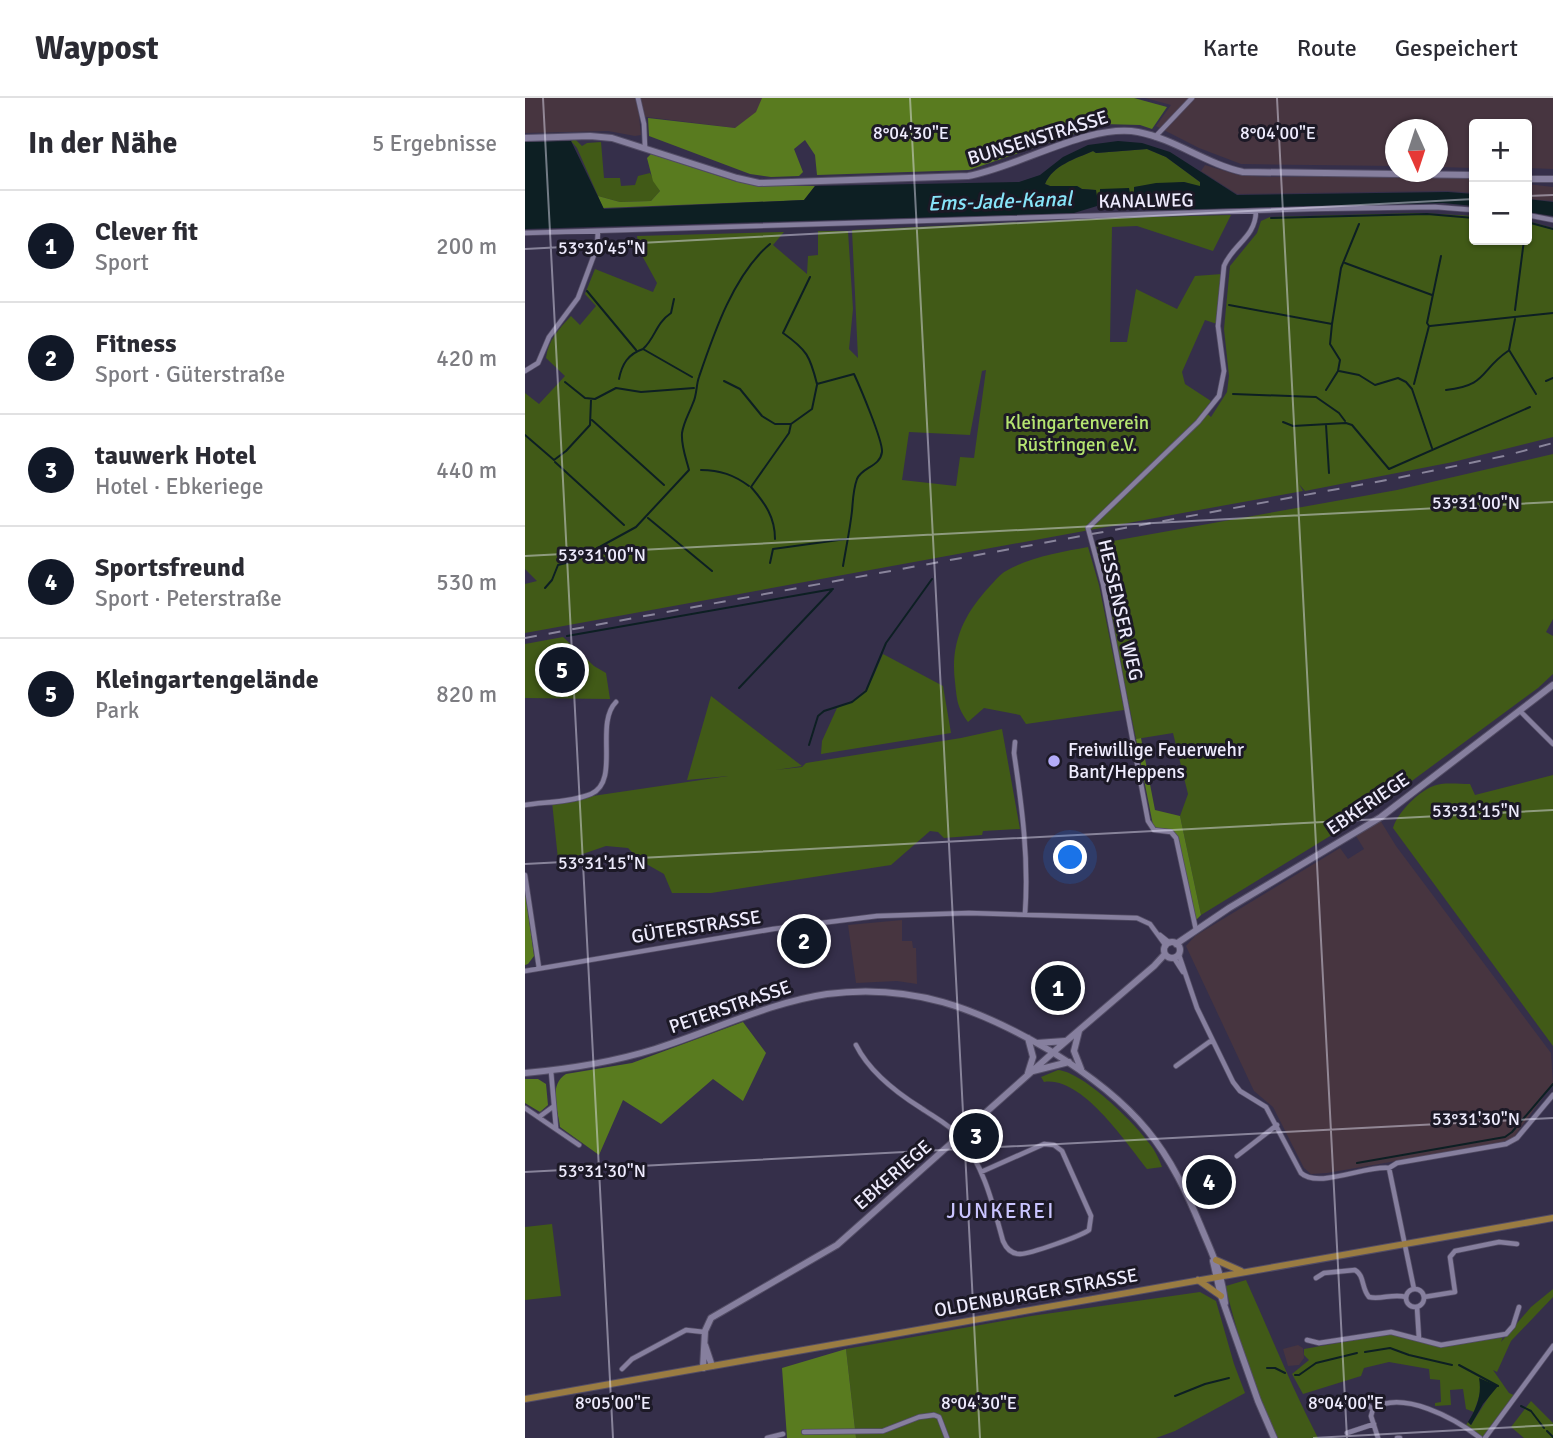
<!DOCTYPE html>
<html lang="de">
<meta charset="utf-8">
<style>
body{margin:0;font-family:Signika,sans-serif;background:#f7f7f7;color:#2b2b33}
.controls{position:absolute;right:21px;top:21px;display:grid;overflow:hidden;border-radius:7px;box-shadow:0 2px 5px #0004}
.controls button{width:63px;height:63px;display:grid;place-items:center;padding:0;border:0;border-bottom:2px solid #e1e1e2;background:#fff;color:#2b2b33;font:35px sans-serif}
.compass{position:absolute;left:860px;top:21px;width:63px;height:63px;border-radius:50%;background:#fff;box-shadow:0 2px 5px #0004;rotate:177deg}
.you{position:absolute;left:546px;top:760px;width:24px;height:24px;margin:-18px;border:5px solid #fff;border-radius:50%;background:#1a73e8;box-shadow:0 0 0 10px #1a73e833}
.badge{display:grid;place-items:center;width:46px;height:46px;border-radius:50%;background:#111827;color:#fff;font-size:23px;font-weight:700}
.pin{position:absolute;translate:-50% -50%;border:4px solid #fff;box-shadow:0 2px 7px #0006}
.list{margin:0;padding:0;list-style:none}
h2{display:flex;justify-content:space-between;align-items:center;height:91px;margin:0;padding:0 28px;font-size:30px}
h2 small{font-size:23px;font-weight:400;color:#7c7c81}
.list li{display:grid;grid-template-columns:46px 1fr auto;gap:21px;align-items:center;box-sizing:border-box;height:112px;padding:0 28px;border-top:2px solid #e1e1e2}
.list b{display:block;font-size:26px;white-space:nowrap}
.list p{margin:0;font-size:23px;white-space:nowrap;color:#7c7c81}
.list em{font-size:23px;font-style:normal;color:#7c7c81}
.map{position:relative;flex:none;width:1028px;height:1340px;overflow:hidden}
header{display:flex;align-items:center;gap:42px;box-sizing:border-box;height:98px;padding:0 35px;background:#fff;border-bottom:2px solid #e1e1e2}
header strong{font-size:33px}
nav{display:flex;gap:38px;margin-inline-start:auto;font-size:24px}
main{display:flex}
aside{flex:1;background:#fff}
.map>svg:first-child{display:block}
.industrial{fill:#473540}
.green{fill:#415a17;fill-rule:evenodd}
.forest{fill:#597b1f}
.water{fill:#0d1f23;fill-rule:evenodd}
.lines{fill:none;stroke-linecap:round;stroke-linejoin:round}
.stream{stroke:#0d1f23;stroke-width:2}
.street-casing{stroke:#534d65;stroke-width:6}
.secondary-casing{stroke:#534d65;stroke-width:8}
.primary-casing{stroke:#534d65;stroke-width:8}
.street{stroke:#867f9e;stroke-width:4.5}
.secondary{stroke:#867f9e;stroke-width:6}
.primary{stroke:#9a7c42;stroke-width:6}
.rail{stroke:#89849b;stroke-width:2;stroke-dasharray:12 12;stroke-linecap:butt}
.ticks{fill:none;stroke:#eeebfd;stroke-width:2;stroke-opacity:0.45}
.poi-dot{fill:#b4acf9;stroke:#1c1926;stroke-width:2.5}
.labels{text-anchor:middle;dominant-baseline:central;stroke-width:6;stroke-linejoin:round;paint-order:stroke}
.street-label{font-size:19px;fill:#eeebfd;stroke:#1c1926}
.park-label{font-size:19px;fill:#b5e571;stroke:#1c1926}
.poi-label{font-size:19px;fill:#eeebfd;stroke:#1c1926;text-anchor:start}
.water-label{font-size:21px;font-style:italic;fill:#87e4f9;stroke:#1c1926}
.neighbourhood-label{font-size:21px;letter-spacing:2px;fill:#cac5ff;stroke:#1c1926}
.ticks-label{font-size:18px;text-anchor:middle;fill:#eeebfd;stroke:#1c1926;stroke-width:6;stroke-linejoin:round;paint-order:stroke}
</style>
<header>
<strong>Waypost</strong>
<nav><a>Karte</a><a>Route</a><a>Gespeichert</a></nav>
</header>
<main>
<aside>
<h2>In der Nähe<small>5 Ergebnisse</small></h2>
<ul class="list">
<li><span class="badge">1</span><div><b>Clever fit</b><p>Sport</p></div><em>200 m</em></li>
<li><span class="badge">2</span><div><b>Fitness</b><p>Sport · Güterstraße</p></div><em>420 m</em></li>
<li><span class="badge">3</span><div><b>tauwerk Hotel</b><p>Hotel · Ebkeriege</p></div><em>440 m</em></li>
<li><span class="badge">4</span><div><b>Sportsfreund</b><p>Sport · Peterstraße</p></div><em>530 m</em></li>
<li><span class="badge">5</span><div><b>Kleingartengelände</b><p>Park</p></div><em>820 m</em></li>
</ul>
</aside>
<div class="map">
<svg width="1028" height="1340" viewBox="0 0 1028 1340">
<rect width="100%" height="100%" fill="#352f4a"/>
<path class="industrial" d="M0,0H237L232,14L210,30L114,18L116,37L110,38L83,33L0,35Z
M620,0H1028V71L1002,70V26H949V70L913,69L912,32H870V68L716,66L674,50L631,28L646,7Z
M680,67L713,77L741,79L915,78L949,80V95L922,93L712,96L676,73Z
M1002,86L1028,89V103L1002,101Z
M855,722L871,748L1026,955L1028,986L988,1040L975,1045L802,1075L786,1076L779,1070L748,1009L729,993L661,848L670,838L815,750L823,761L839,751L831,738Z
M377,822V843H387L388,850H391L392,886L372,883L331,885L323,827Z
M773,1247L778,1250L779,1260L774,1267L763,1268L758,1251Z"/>
<path class="green" d="M50,41L57,48L62,45L76,44L79,80H95L96,88L110,87L113,78L125,75L135,93L126,103L95,104L73,98L52,50L46,43Z
M622,51L641,59L675,84V89L659,84L610,89V96H605L604,91L575,92L576,97L571,98V92L557,91L552,88H525L520,86C528,67 550,61 568,53L571,55Z
M895,115L949,118V142H1002V123L1028,130V339L928,364L780,393L774,386L778,393L0,535V486L12,483L0,471V295L14,306L40,278L21,260C23,242 34,231 46,218L55,227L71,208L60,196L70,171L128,194L132,185L114,152L112,138L259,134L248,147L282,176L283,158L293,157V133H323L328,211L324,251L333,260L327,132L587,120L706,117L688,153L612,128L587,129L585,244H602L611,191L652,211L670,178L697,176L692,226L680,222L657,274L660,286L686,303L679,313L686,319L702,294L704,278L699,231L705,168L732,135L736,123L745,119ZM461,272L449,360L435,359L431,388L377,382L384,334L445,337L457,273Z
M1028,356V521L1021,534L1028,538V576L1013,590L846,713L676,817L655,718L663,696L648,635L611,641L571,446L872,392Z
M563,449L574,487L599,612L501,626L495,617L459,610L443,624C432,609 432,602 430,584C425,545 439,516 465,488C470,483 475,476 481,473C505,459 536,454 563,449Z
M38,539L69,568L81,575L85,601L0,600V546Z
M358,556L418,588L426,635L296,656L297,643L312,610C344,598 345,585 358,556Z
M186,598L277,668L251,672L277,669L281,665L436,640L477,631L495,731L458,733L457,737L419,740L413,734L405,733L366,767L186,795H147L139,776L116,763L103,750L81,748L46,760L33,761L27,704L203,678L162,682Z
M1028,677V948L868,730C873,713 898,688 916,686C925,685 936,686 945,686L950,697Z
M533,972C558,974 609,1024 624,1045C630,1052 634,1061 637,1069L622,1071C601,1045 557,978 519,984L516,979Z
M27,1126L36,1198L0,1202V1129Z
M721,1182C745,1235 766,1288 793,1340H753C730,1294 715,1245 702,1195L701,1188Z
M1028,1191V1199L986,1243L972,1274L968,1272L984,1295L991,1298L960,1340H955L939,1330L943,1324L946,1327L970,1289L955,1280L956,1293L949,1314L941,1311L938,1291L925,1292L926,1307L910,1308V1305L916,1304L915,1282L905,1281L904,1271L864,1264L839,1270L836,1278L778,1296L767,1276L784,1262L779,1257V1251L863,1236L917,1249L978,1239L976,1244L1006,1209Z
M675,1194L691,1203L709,1266L720,1295L650,1333L631,1340H331L321,1251L506,1218Z
M1006,1303L1028,1325V1340H999L986,1329Z"/>
<path class="forest" d="M237,0H609L642,9L627,31L615,27L578,26L444,72L292,77L290,57L280,42L269,51L278,74L274,78L246,79L225,76L124,38L123,20L210,30L231,14Z
M126,56L209,83L232,88H290L279,102L78,110L73,98L95,104L126,103L135,93L128,83L122,60Z
M616,640L630,712L655,718L676,817L670,823L653,739L647,732L630,730L628,727L611,641Z
M0,792L9,858L3,866L0,867Z
M218,924L241,955L218,1003L188,981L136,1026L98,1002L74,1057L35,1029C33,1012 23,987 41,976L107,965Z
M0,981H13L21,986L23,1007L15,1014L0,1005Z
M321,1251L331,1340H262L257,1270Z"/>
<path class="water" d="M46,43L79,111L279,102L290,88L494,84L515,77L538,59L563,47L593,43L617,45L645,54L712,97L923,94L949,96V108L918,105L631,112L610,107L609,101H605V108L576,109V102H572V108L549,115L0,131V44ZM622,51L641,59L675,84V88L659,84L631,85L609,89V96H605L604,90L575,91V97L572,98L571,92L557,91L552,88H525L520,86C528,67 550,61 568,53L571,55Z
M1002,101L1028,104V118L1002,114Z
M954,1280L973,1288L958,1306L946,1327L943,1324C952,1310 957,1296 954,1280Z"/>
<g class="lines">
<path class="stream" d="M746,120L902,116L949,120
M1002,124L1028,131
M820,165L907,197
M285,179L258,235C282,252 285,258 292,286L329,276C335,289 358,343 357,354C355,369 337,369 332,381C328,392 328,402 327,413C325,431 321,450 318,468
M62,193L111,252
M704,207L807,226
M990,212L999,142
M990,221L984,252L1011,296
M905,228L1028,215
M118,251C131,239 130,226 146,215L149,201
M814,273L834,277L850,287L873,280L881,284L887,291L907,350
M94,281C97,266 103,256 118,251L167,279
M199,283L215,291L237,318L250,326H266L287,311L292,287
M1021,283L1028,280
M40,284L60,300L70,301L91,290L116,294L169,290
M889,286L904,228L902,225L916,158
M801,292L813,273L815,262L805,246L807,226L816,170L834,126
M921,292C963,287 954,273 983,253
M708,296L791,299L814,315L820,323
M67,322L139,387
M758,324L768,328L821,325L827,327L864,371L1005,309
M801,327L804,375
M0,337L29,362L41,353L65,327L66,302
M30,364L99,427
M176,372C195,372 209,377 224,388
M123,420L187,473
M250,441C250,419 240,405 226,389L264,335L266,326
M245,465L248,451L321,441
M20,490L27,482L33,467L49,463L111,429L164,372C161,360 156,348 157,335C159,323 164,316 168,305C172,297 171,287 174,279C189,235 209,176 245,146
M42,538L308,491
M214,590L307,492
M284,647L293,618L299,613L327,604L341,593L361,545L407,481
M832,1065L980,1039L987,1034L1028,986
M840,1254L865,1250L884,1257L927,1267
M934,1267L973,1288
M742,1270H750L760,1275
M770,1277H774L791,1265L832,1255
M650,1298L680,1286L704,1280
M996,1308L1006,1313L1019,1330
M1022,1333L1028,1339"/>
<g class="street-casing">
<path id="street" d="M113,0L119,26L120,49
M630,39L667,0
M1002,117L1028,122
M0,135L786,111L910,109L949,112
M0,273L13,265L24,239L53,200L72,149L73,133
M996,614L1028,646
M490,644L489,655C497,709 504,761 500,816
M0,707C20,704 47,704 66,696C96,683 69,626 91,604
M0,777L14,870
M671,832L651,740L646,734L629,732L623,723L578,486L563,430L673,324L694,298L699,273L693,228L699,168C708,146 730,140 731,114
M635,837L645,845
M654,857L672,910L708,984L715,993L741,1009L776,1075C793,1091 841,1067 864,1070L872,1065L981,1046L992,1040L1028,997
M649,860L658,874
M0,873L248,831L352,818L444,815L612,820L625,826L641,848
M331,947C344,973 372,995 396,1010C409,1019 425,1027 435,1039C459,1068 468,1107 478,1143C481,1150 486,1156 495,1156C505,1156 556,1138 564,1132L566,1118L537,1053L529,1047L519,1046L456,1074
M651,968L687,942
M26,973L31,1030
M0,1010L54,1047
M14,1019L29,1008
M712,1058L752,1027
M864,1070L889,1191
M791,1180L799,1175L830,1172C840,1178 836,1190 844,1199C856,1202 868,1195 881,1199
M881 1200a9 9 0 1 1 18 0a9 9 0 1 1-18 0Z
M899,1199L930,1194L925,1159L930,1153L974,1144L992,1146
M892,1209L894,1241
M782,1242L794,1245L866,1234L916,1247L981,1236L988,1228L994,1209
M97,1271L107,1261L161,1232L179,1234
M805,1309L832,1300L848,1311
M279,1334L358,1333L394,1319L409,1317L414,1319L422,1340
M822,1335L849,1326
M242,1340L258,1336
M853,1340L846,1318L848,1311C877,1291 931,1321 955,1340
M872,1340H875
M960,1340L1028,1248"/>
</g>
<g class="secondary-casing">
<path id="secondary" d="M0,40L65,38L87,40L212,80L234,85L443,78C494,69 564,25 613,34C650,41 681,66 718,74L949,77
M1002,81H1028
M639 852a8 8 0 1 1 16 0a8 8 0 1 1-16 0Z
M651,846L704,810L856,719L1028,587
M554,933L549,953L556,971
M512,945L540,943
M508,973L544,964
M0,975C44,971 88,964 130,951C188,933 242,905 302,896C387,885 452,910 524,952C560,974 595,999 622,1032C646,1061 662,1095 676,1129C688,1158 696,1172 700,1205
M503,975L508,959L503,940
M688,1163L696,1198L733,1303L749,1340
M180,1247L187,1268
M178,1270L180,1233L186,1220L312,1147L532,951L629,868L640,856"/>
</g>
<g class="primary-casing">
<path id="primary" d="M691,1162L716,1173
M673,1182L696,1198
M0,1301L1028,1120"/>
</g>
<use href="#street" class="street"/>
<use href="#secondary" class="secondary"/>
<use href="#primary" class="primary"/>
<path class="rail" d="M0,540L867,381L979,358L1028,345"/>
</g>
<path class="ticks" d="M18,0L88,1340M385,0L455,1340M752,0L822,1340M1002,98L1028,97M0,151L949,101M0,458L1028,404M0,766L1028,712M0,1074L1028,1020M788,1340L1028,1327"/>
<circle class="poi-dot" cx="529" cy="663" r="7"/>
<g class="labels">
<g class="street-label">
<text transform="translate(513 40) rotate(-17)">BUNSENSTRASSE</text>
<text transform="translate(621 103) rotate(-1)">KANALWEG</text>
<text transform="translate(595 512) rotate(77)">HESSENSER WEG</text>
<text transform="translate(843 706) rotate(-34)">EBKERIEGE</text>
<text transform="translate(171 829) rotate(-9)">GÜTERSTRASSE</text>
<text transform="translate(205 909) rotate(-19)">PETERSTRASSE</text>
<text transform="translate(368 1077) rotate(-41)">EBKERIEGE</text>
<text transform="translate(511 1195) rotate(-10)">OLDENBURGER STRASSE</text>
</g>
<g class="park-label">
<text x="552" y="325">Kleingartenverein<tspan x="552" dy="22">Rüstringen e.V.</tspan></text>
</g>
<g class="poi-label">
<text x="543" y="652">Freiwillige Feuerwehr<tspan x="543" dy="22">Bant/Heppens</tspan></text>
</g>
<g class="water-label">
<text transform="translate(475 103) rotate(-2)">Ems-Jade-Kanal</text>
</g>
<g class="neighbourhood-label">
<text x="476" y="1113">JUNKEREI</text>
</g>
</g>
<g class="ticks-label">
<text x="386" y="41">8°04'30"E</text>
<text x="753" y="41">8°04'00"E</text>
<text x="77" y="156">53°30'45"N</text>
<text x="951" y="411">53°31'00"N</text>
<text x="77" y="463">53°31'00"N</text>
<text x="951" y="719">53°31'15"N</text>
<text x="77" y="771">53°31'15"N</text>
<text x="951" y="1027">53°31'30"N</text>
<text x="77" y="1079">53°31'30"N</text>
<text x="88" y="1311">8°05'00"E</text>
<text x="454" y="1311">8°04'30"E</text>
<text x="821" y="1311">8°04'00"E</text>
</g>
</svg>
<div class="controls">
<button>+</button>
<button>−</button>
</div>
<svg class="compass" viewBox="-18 -18 36 36"><path d="M0-13l5 13h-10z" fill="#e53935"/><path d="M0 13l5-13h-10z" fill="#7c7c81"/></svg>
<div class="you"></div>
<div class="pin badge" style="left:533px;top:890px">1</div>
<div class="pin badge" style="left:279px;top:843px">2</div>
<div class="pin badge" style="left:451px;top:1038px">3</div>
<div class="pin badge" style="left:684px;top:1084px">4</div>
<div class="pin badge" style="left:37px;top:572px">5</div>
</div>
</main>
